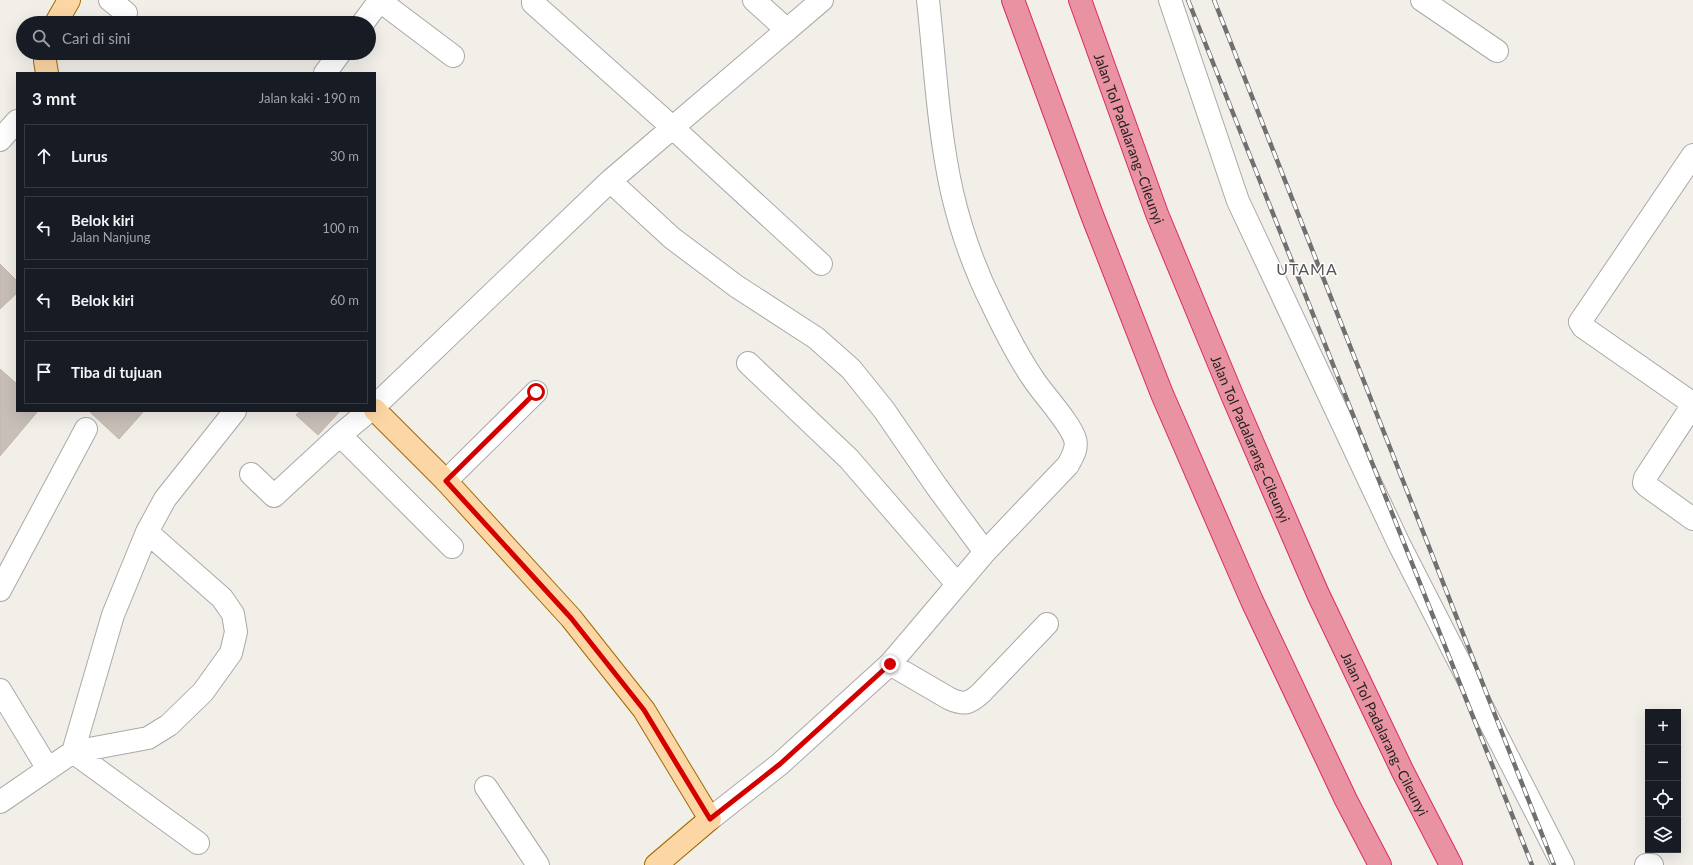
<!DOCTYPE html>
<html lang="id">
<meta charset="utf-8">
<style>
body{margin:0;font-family:Lato,sans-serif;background:#20242c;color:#f1f3f6}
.controls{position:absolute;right:12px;bottom:12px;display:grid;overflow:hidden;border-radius:0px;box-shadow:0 4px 16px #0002}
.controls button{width:36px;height:36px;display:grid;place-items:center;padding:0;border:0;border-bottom:1px solid #363941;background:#171b24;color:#f1f3f6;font:20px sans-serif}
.stop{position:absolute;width:12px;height:12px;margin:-9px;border:3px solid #d40000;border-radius:50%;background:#fff}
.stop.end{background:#d40000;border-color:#fff;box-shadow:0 1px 4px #0008}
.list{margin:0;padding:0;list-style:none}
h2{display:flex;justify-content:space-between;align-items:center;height:52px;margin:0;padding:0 16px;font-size:17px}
h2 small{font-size:13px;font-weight:400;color:#9ea1a6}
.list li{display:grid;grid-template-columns:26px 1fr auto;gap:12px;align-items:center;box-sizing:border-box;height:64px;margin:0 8px 8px;padding:0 8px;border:1px solid #363941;border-radius:0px}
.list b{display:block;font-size:15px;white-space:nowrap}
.list p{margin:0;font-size:13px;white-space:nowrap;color:#9ea1a6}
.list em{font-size:13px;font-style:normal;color:#9ea1a6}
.icon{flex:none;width:22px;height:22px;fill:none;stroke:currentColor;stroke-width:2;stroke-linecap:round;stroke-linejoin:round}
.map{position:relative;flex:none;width:1693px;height:865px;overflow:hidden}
.search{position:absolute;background:#171b24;box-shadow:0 4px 16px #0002;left:16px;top:16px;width:360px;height:44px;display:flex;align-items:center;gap:10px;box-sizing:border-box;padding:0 14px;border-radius:22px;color:#9ea1a6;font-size:15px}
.panel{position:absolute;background:#171b24;box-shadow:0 4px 16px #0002;left:16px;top:72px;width:360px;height:340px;border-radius:0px}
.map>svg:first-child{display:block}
.building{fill:#c7bfb8;stroke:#c4b6ab}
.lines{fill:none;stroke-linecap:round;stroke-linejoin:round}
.minor-casing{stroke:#a9a9a9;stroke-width:24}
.major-casing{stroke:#a06b00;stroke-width:24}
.highway-casing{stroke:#dc2a67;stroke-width:24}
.minor{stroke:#fff;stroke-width:22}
.major{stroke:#fcd6a4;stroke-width:22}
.highway{stroke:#e892a2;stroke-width:22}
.rail-casing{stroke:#707070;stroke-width:4.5}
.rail{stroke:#fff;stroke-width:3;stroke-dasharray:9;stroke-linecap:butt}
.route{stroke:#d40000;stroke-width:5}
.labels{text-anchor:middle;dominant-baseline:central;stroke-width:3;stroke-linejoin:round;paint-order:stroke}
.street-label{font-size:14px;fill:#222;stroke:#fff}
.quarter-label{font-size:16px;letter-spacing:1px;fill:#555;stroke:#fff}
</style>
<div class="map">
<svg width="1693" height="865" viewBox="0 0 1693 865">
<rect width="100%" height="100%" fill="#f2efe9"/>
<path class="building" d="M0,264L17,281V293L0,309Z
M0,369L17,384V411H38L0,456Z
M89,411H144L119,439Z
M300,411H340L318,435L296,415Z"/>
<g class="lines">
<g class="minor-casing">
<path id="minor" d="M110,0L126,13
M533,0V3L672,127L821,264
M754,0L787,30
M1170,0L1238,201L1399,544L1563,865
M1422,0L1497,51
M380,1L453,56
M363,23L380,0
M325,73L340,53
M0,140L17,121
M1693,155L1580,322L1583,327L1692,403V406L1645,478L1644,483L1647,486L1693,519
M610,181L672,238L736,286L816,338L851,369L884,410L937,487L985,552
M748,363L849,459L957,584
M375,406L610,181L822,0
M340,435L452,547
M251,474L274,496L340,435L369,411
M446,481L536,392
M147,532L113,615L73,752L198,843
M0,590L86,429
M890,664L950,699C964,705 969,704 981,693L1047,624
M0,690L48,769
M486,787L538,865
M0,802L73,752L148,738L169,725L203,692L231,653L236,632L233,614L222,598L147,532L165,499L235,411
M710,819L780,764L890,664L985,552L1068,465C1072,457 1078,449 1075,439C1070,423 1044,395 1034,380C1018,357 1005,331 993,306C975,270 961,231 952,192C938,129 935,64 928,0
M1646,865H1652"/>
</g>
<g class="major-casing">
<path id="major" d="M56,23L69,0
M46,53L45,61L47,73
M375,410L446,481L571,618L644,710L710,819L656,865"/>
</g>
<g class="highway-casing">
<g id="highway">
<path d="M1013,0L1092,215L1162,394L1252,601L1346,800L1380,865"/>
<path id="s1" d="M1080,0L1157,214L1232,395L1318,594L1403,772L1451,865"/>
</g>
</g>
<use href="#minor" class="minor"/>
<use href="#major" class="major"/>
<use href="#highway" class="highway"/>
<g class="rail-casing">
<path id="rail" d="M1188,0L1532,865
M1214,0L1554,865"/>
</g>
<use href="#rail" class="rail"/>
</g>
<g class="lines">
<path class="route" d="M536,392L446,481L571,618L644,710L710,819L780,764L890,664"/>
</g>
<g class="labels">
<g class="street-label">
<text stroke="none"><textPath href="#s1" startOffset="147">Jalan Tol Padalarang–Cileunyi</textPath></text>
<text stroke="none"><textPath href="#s1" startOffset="471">Jalan Tol Padalarang–Cileunyi</textPath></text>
<text stroke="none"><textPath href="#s1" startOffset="795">Jalan Tol Padalarang–Cileunyi</textPath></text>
</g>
<g class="quarter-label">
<text x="1307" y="268">UTAMA</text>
</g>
</g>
</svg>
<div class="controls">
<button>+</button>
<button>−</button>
<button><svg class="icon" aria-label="locate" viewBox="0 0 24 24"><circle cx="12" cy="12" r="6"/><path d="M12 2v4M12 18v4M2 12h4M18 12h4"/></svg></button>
<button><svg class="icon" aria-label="layers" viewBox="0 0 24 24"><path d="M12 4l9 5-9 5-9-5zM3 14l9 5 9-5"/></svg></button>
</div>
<div class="stop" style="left:536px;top:392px"></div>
<div class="stop end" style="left:890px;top:664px"></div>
<div class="search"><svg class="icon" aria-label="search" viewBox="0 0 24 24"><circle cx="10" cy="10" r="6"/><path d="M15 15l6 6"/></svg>Cari di sini</div>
<section class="panel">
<h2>3 mnt<small>Jalan kaki · 190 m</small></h2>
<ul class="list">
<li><svg class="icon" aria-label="ahead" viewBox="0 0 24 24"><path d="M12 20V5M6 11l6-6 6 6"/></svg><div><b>Lurus</b></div><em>30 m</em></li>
<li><svg class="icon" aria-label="left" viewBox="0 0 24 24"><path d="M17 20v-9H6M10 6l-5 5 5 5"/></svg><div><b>Belok kiri</b><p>Jalan Nanjung</p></div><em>100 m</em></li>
<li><svg class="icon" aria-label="left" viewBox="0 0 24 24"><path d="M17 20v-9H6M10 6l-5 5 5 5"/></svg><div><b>Belok kiri</b></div><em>60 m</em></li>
<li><svg class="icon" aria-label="arrive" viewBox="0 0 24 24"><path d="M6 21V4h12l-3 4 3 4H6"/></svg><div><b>Tiba di tujuan</b></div></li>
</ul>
</section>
</div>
